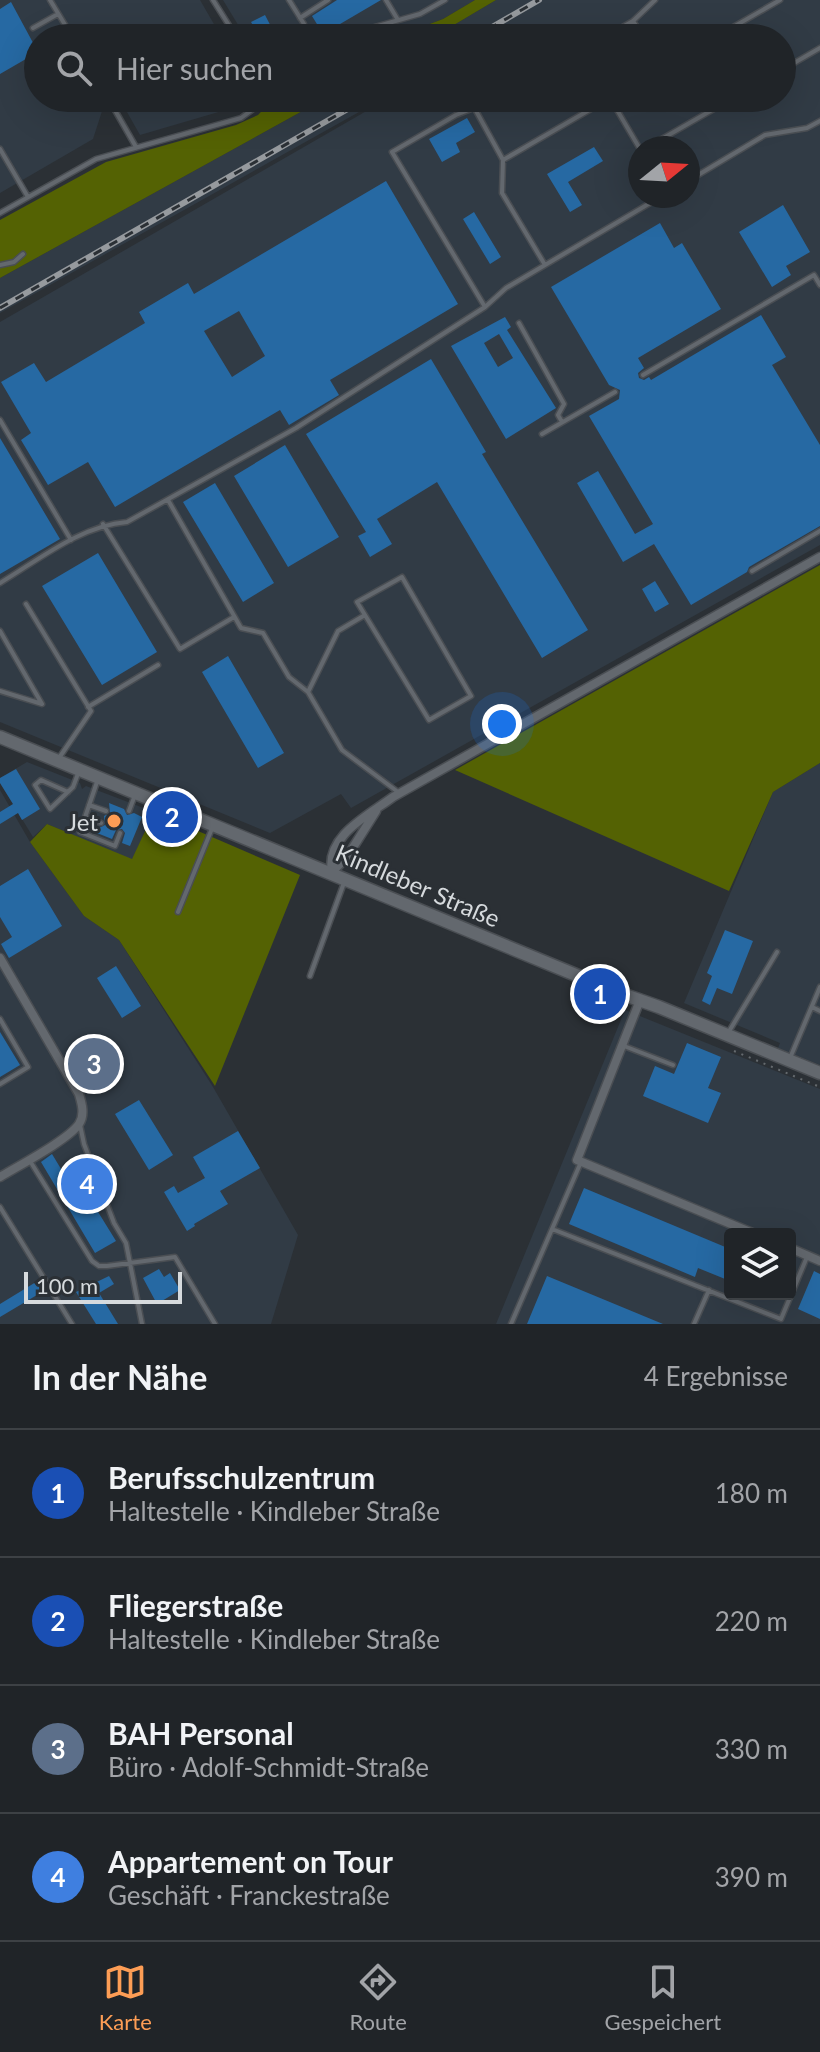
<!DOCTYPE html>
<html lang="de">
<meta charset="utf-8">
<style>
body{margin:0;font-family:Lato,sans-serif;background:#2d3034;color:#f1f3f6}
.controls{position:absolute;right:24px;bottom:24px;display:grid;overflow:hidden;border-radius:8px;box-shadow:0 8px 32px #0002}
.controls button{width:72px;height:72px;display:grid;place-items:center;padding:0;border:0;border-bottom:2px solid #3d4145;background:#202428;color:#f1f3f6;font:40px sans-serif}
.compass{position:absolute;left:628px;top:136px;width:72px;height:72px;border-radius:50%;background:#202428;box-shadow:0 8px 32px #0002;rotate:72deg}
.scale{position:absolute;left:24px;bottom:20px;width:158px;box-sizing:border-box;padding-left:8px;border:4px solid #d6dadd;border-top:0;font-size:22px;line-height:28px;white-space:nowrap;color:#d6dadd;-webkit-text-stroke:6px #2b3035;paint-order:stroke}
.you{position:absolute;left:502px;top:724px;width:28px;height:28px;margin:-20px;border:6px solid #fff;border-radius:50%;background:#1a73e8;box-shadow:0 0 0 12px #1a73e833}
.badge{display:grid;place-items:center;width:52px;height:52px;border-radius:50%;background:#fd9d55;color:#fff;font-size:26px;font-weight:700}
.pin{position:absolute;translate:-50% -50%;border:4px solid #fff;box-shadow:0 2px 8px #0006}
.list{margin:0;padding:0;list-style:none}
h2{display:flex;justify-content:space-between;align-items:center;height:104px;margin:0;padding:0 32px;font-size:34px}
h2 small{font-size:26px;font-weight:400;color:#a2a4a8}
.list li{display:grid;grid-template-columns:52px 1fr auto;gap:24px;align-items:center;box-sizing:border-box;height:128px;padding:0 32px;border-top:2px solid #3d4145}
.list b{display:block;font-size:30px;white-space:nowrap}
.list p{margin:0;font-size:26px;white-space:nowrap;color:#a2a4a8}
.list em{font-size:26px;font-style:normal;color:#a2a4a8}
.icon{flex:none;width:44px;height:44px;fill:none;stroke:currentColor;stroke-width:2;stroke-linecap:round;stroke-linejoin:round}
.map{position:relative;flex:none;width:820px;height:1324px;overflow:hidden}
.search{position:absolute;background:#202428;box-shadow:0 8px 32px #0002;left:24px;right:24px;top:24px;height:88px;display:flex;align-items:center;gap:20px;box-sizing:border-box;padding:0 28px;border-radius:44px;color:#a2a4a8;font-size:30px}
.sheet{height:616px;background:#202428}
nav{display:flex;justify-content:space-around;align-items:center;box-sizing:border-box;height:112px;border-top:2px solid #3d4145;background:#202428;font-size:22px;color:#a2a4a8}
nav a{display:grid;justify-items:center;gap:4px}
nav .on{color:#fd9d55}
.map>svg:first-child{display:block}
.built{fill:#313b45;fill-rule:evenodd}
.green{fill:#546203}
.building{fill:#2669a3;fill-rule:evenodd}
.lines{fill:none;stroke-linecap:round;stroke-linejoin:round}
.lane-casing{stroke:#4a4e53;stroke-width:7}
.street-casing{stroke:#4a4e53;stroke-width:11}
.secondary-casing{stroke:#4a4e53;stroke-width:15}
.path{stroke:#656a6e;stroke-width:2;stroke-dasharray:2 6;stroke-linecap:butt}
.lane{stroke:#63686e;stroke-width:4}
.street{stroke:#63686e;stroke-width:8}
.secondary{stroke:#63686e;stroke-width:12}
.rail-casing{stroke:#969a9e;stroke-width:6}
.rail{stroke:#2b3035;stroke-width:3;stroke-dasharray:9;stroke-linecap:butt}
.poi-dot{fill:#fd9d55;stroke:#2b3035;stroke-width:3}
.labels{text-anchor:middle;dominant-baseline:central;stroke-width:6;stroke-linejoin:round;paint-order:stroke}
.poi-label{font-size:24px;fill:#d6dadd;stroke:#2b3035;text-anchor:end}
.street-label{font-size:24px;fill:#d6dadd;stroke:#2b3035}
</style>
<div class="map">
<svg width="820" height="1324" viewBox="0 0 820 1324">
<rect width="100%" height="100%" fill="#2b3035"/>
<path class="built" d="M0,0H200L222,38H38V98H117L104,105L93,139L0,193Z
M223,0H475L443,19L392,38H246Z
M496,0H820V545L351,808L341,794L270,833L0,722V322L389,98H782V38H432ZM640,148H688V196H640Z
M119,98H243L239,106L140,135Z
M326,98H384L0,313V278Z
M27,762L80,783L82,789L86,786L154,812L132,860L47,824L33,837L0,783V778Z
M820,763V1065L778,1048L780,1043L684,1003L773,792Z
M0,790L30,842L84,916L119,940L213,1087L298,1235L271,1324H0Z
M625,1010L820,1089V1324H496ZM730,1234H790V1294H730Z"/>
<path class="green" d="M475,0H496L432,38H392L443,19Z
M274,98H326L0,278V220L106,162L236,125L258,115Z
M820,565V763L773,792L729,891L455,770Z
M154,812L300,875L215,1086L119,940L84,916L30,842L47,824L132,859Z"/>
<path class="building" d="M337,0H381L323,34L312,16Z
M11,2L38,52L0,74V9Z
M265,15L277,38H260L251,22Z
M467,118L475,132L456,143L460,152L442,162L429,139Z
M594,147L603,161L568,182L582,205L570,212L547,174Z
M386,181L458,304L330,380L339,395L289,425L280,410L115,507L88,462L48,485L21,440L31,433L1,382L34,363L46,382L145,323L139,312L188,283L194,294ZM239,311L265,356L232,377L204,331Z
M783,205L810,252L786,266L791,275L772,287L739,232Z
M474,212L501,257L490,264L463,219Z
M660,223L674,248L682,243L721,309L638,358L644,368L638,373L639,378L644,380L649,377L651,380L761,315L786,357L772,365L820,445V526L749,567L747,572L691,605L654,544L623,562L577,483L598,471L635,534L653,524L589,416L619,399L620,390L609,385L551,287Z
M505,317L511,327L507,330L556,408L506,439L451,346ZM499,334L513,358L498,367L484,343Z
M431,359L486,452L482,454L588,630L542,658L437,482L377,519L392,544L370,557L358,536L366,532L306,434Z
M0,438L60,539L0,574Z
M285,445L339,537L288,567L234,476Z
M215,483L274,583L243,602L183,502Z
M98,553L157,652L102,685L42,586Z
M655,581L669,604L655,612L642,589Z
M228,656L284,753L258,768L202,672Z
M16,769L40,809L22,820L18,813L0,824V812L13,804L0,783V778Z
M109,803L124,809L127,815L134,813L142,817L130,846L122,843L125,833L122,829L116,830L112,839L97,833L99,828L105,825L104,816L110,813Z
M28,869L62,926L9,958L1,944L12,937L0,917V886Z
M725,930L753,941L732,994L717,988L710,1005L702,1001L712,976L707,973Z
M116,966L141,1006L122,1018L97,978Z
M0,1032L20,1065L0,1077Z
M687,1043L721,1057L708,1088L721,1093L708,1123L643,1096L655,1066L674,1074Z
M99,1051L105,1060L100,1062L104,1068L89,1078L80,1063Z
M139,1100L173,1155L149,1170L115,1114Z
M238,1131L260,1168L220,1191L228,1204L194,1224L195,1226L187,1231L164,1192L174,1186L178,1193L205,1178L193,1157Z
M52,1154L87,1212L95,1207L116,1241L95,1253L41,1162Z
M584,1188L730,1249V1281L698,1268L695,1277L569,1224Z
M159,1269L164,1277L170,1273L180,1290L157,1304L143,1278Z
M814,1271L820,1274V1319L798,1309Z
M109,1276L114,1284L99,1293L118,1324H96L76,1292Z
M547,1276L663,1324H527Z
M36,1282L42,1292L0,1317V1304Z"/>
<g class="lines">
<g class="lane-casing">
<path id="lane" d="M50,0L73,38
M213,0L237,38
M289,0L304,24V38
M386,0L398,20
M300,18L328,0
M633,21L644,38
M33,28L58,14
M336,38L420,14L445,0
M603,38L633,21L655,0
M714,38L780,0
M782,70L820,48
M108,98L136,147
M610,98L640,149
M475,109L503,160L610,98
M646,148L733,98
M0,149L28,197
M503,160L502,193L545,265
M688,181L765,135L807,128L820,121
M0,213L96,159L241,118L256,107L263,98
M0,265L14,262L23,254
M485,307L392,152L456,115L499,98
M519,323L564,404L558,415L562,422
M643,375L814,275L820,285
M0,420L71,540
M542,434L615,392
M168,500L241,628L263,633L289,677L308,692L342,750L398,792
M103,524L180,649L234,617
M752,571L820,531
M402,577L471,696L429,720L357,602Z
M0,583C40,559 80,526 127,522L296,428L485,307L506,288L662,196
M26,604L91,711L59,758
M0,631L42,704L0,691
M308,692L338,631L365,615
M88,707L158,665
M98,779L80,832L115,846L120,833
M68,792L41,780L35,785L50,809L73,787L79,771
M89,805L106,811
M129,811L135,795
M85,817L101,823
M178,912L213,826
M310,976L345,880
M812,1007L820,1011
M0,1019L28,1067L0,1084
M728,1033L777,952
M624,1046L673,1065
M790,1058L820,987
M80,1125L84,1144L114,1223L126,1243L142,1324
M30,1161L92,1261L99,1266H107L175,1257L215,1324
M0,1207L72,1324
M552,1229L781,1319L807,1257
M511,1324L581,1162
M694,1324L709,1290"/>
</g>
<g class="street-casing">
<path id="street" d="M332,872C325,836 369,815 393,797L820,557
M332,872L347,857L376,811
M0,958L79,1094C82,1104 85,1115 79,1124C68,1140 18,1166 0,1177
M640,1000L577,1160L755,1234
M790,1248L820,1261"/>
</g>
<g class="secondary-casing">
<path id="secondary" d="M0,737L622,994L659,1007L820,1073"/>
</g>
<path class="path" d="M734,1051L820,1087"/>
<use href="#lane" class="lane"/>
<use href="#street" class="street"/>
<use href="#secondary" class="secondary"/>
<g class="rail-casing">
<path id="rail" d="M473,38L539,0
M0,308L367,98"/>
</g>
<use href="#rail" class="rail"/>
</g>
<circle class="poi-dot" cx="114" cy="821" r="8"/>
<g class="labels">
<g class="poi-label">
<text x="98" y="821">Jet</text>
</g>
<g class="street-label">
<text transform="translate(418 885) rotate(23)">Kindleber Straße</text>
</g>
</g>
</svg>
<div class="controls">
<button><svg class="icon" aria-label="layers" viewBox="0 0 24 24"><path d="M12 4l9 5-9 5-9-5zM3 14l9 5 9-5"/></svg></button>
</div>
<svg class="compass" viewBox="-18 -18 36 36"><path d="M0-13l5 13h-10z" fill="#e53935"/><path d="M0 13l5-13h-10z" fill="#a2a4a8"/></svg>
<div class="scale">100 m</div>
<div class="you"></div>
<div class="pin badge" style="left:600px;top:994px;background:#1a4fb4">1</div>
<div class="pin badge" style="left:172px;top:817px;background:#1a4fb4">2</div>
<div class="pin badge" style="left:94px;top:1064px;background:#5c6f8a">3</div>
<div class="pin badge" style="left:87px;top:1184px;background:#3f7fe0">4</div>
<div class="search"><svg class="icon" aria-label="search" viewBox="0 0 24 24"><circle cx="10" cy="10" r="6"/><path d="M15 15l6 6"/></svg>Hier suchen</div>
</div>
<section class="sheet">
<h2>In der Nähe<small>4 Ergebnisse</small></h2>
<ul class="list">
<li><span class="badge" style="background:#1a4fb4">1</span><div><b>Berufsschulzentrum</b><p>Haltestelle · Kindleber Straße</p></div><em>180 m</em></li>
<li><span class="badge" style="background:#1a4fb4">2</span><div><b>Fliegerstraße</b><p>Haltestelle · Kindleber Straße</p></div><em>220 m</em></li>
<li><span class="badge" style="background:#5c6f8a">3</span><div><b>BAH Personal</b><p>Büro · Adolf-Schmidt-Straße</p></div><em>330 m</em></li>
<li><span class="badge" style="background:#3f7fe0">4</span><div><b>Appartement on Tour</b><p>Geschäft · Franckestraße</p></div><em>390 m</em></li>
</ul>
</section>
<nav>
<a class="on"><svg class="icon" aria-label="map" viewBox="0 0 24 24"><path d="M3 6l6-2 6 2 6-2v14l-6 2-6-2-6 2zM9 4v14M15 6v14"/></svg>Karte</a>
<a><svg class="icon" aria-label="directions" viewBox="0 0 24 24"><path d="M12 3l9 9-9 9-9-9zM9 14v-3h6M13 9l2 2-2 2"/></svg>Route</a>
<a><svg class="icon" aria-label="saved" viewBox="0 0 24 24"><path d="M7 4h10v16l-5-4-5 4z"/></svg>Gespeichert</a>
</nav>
